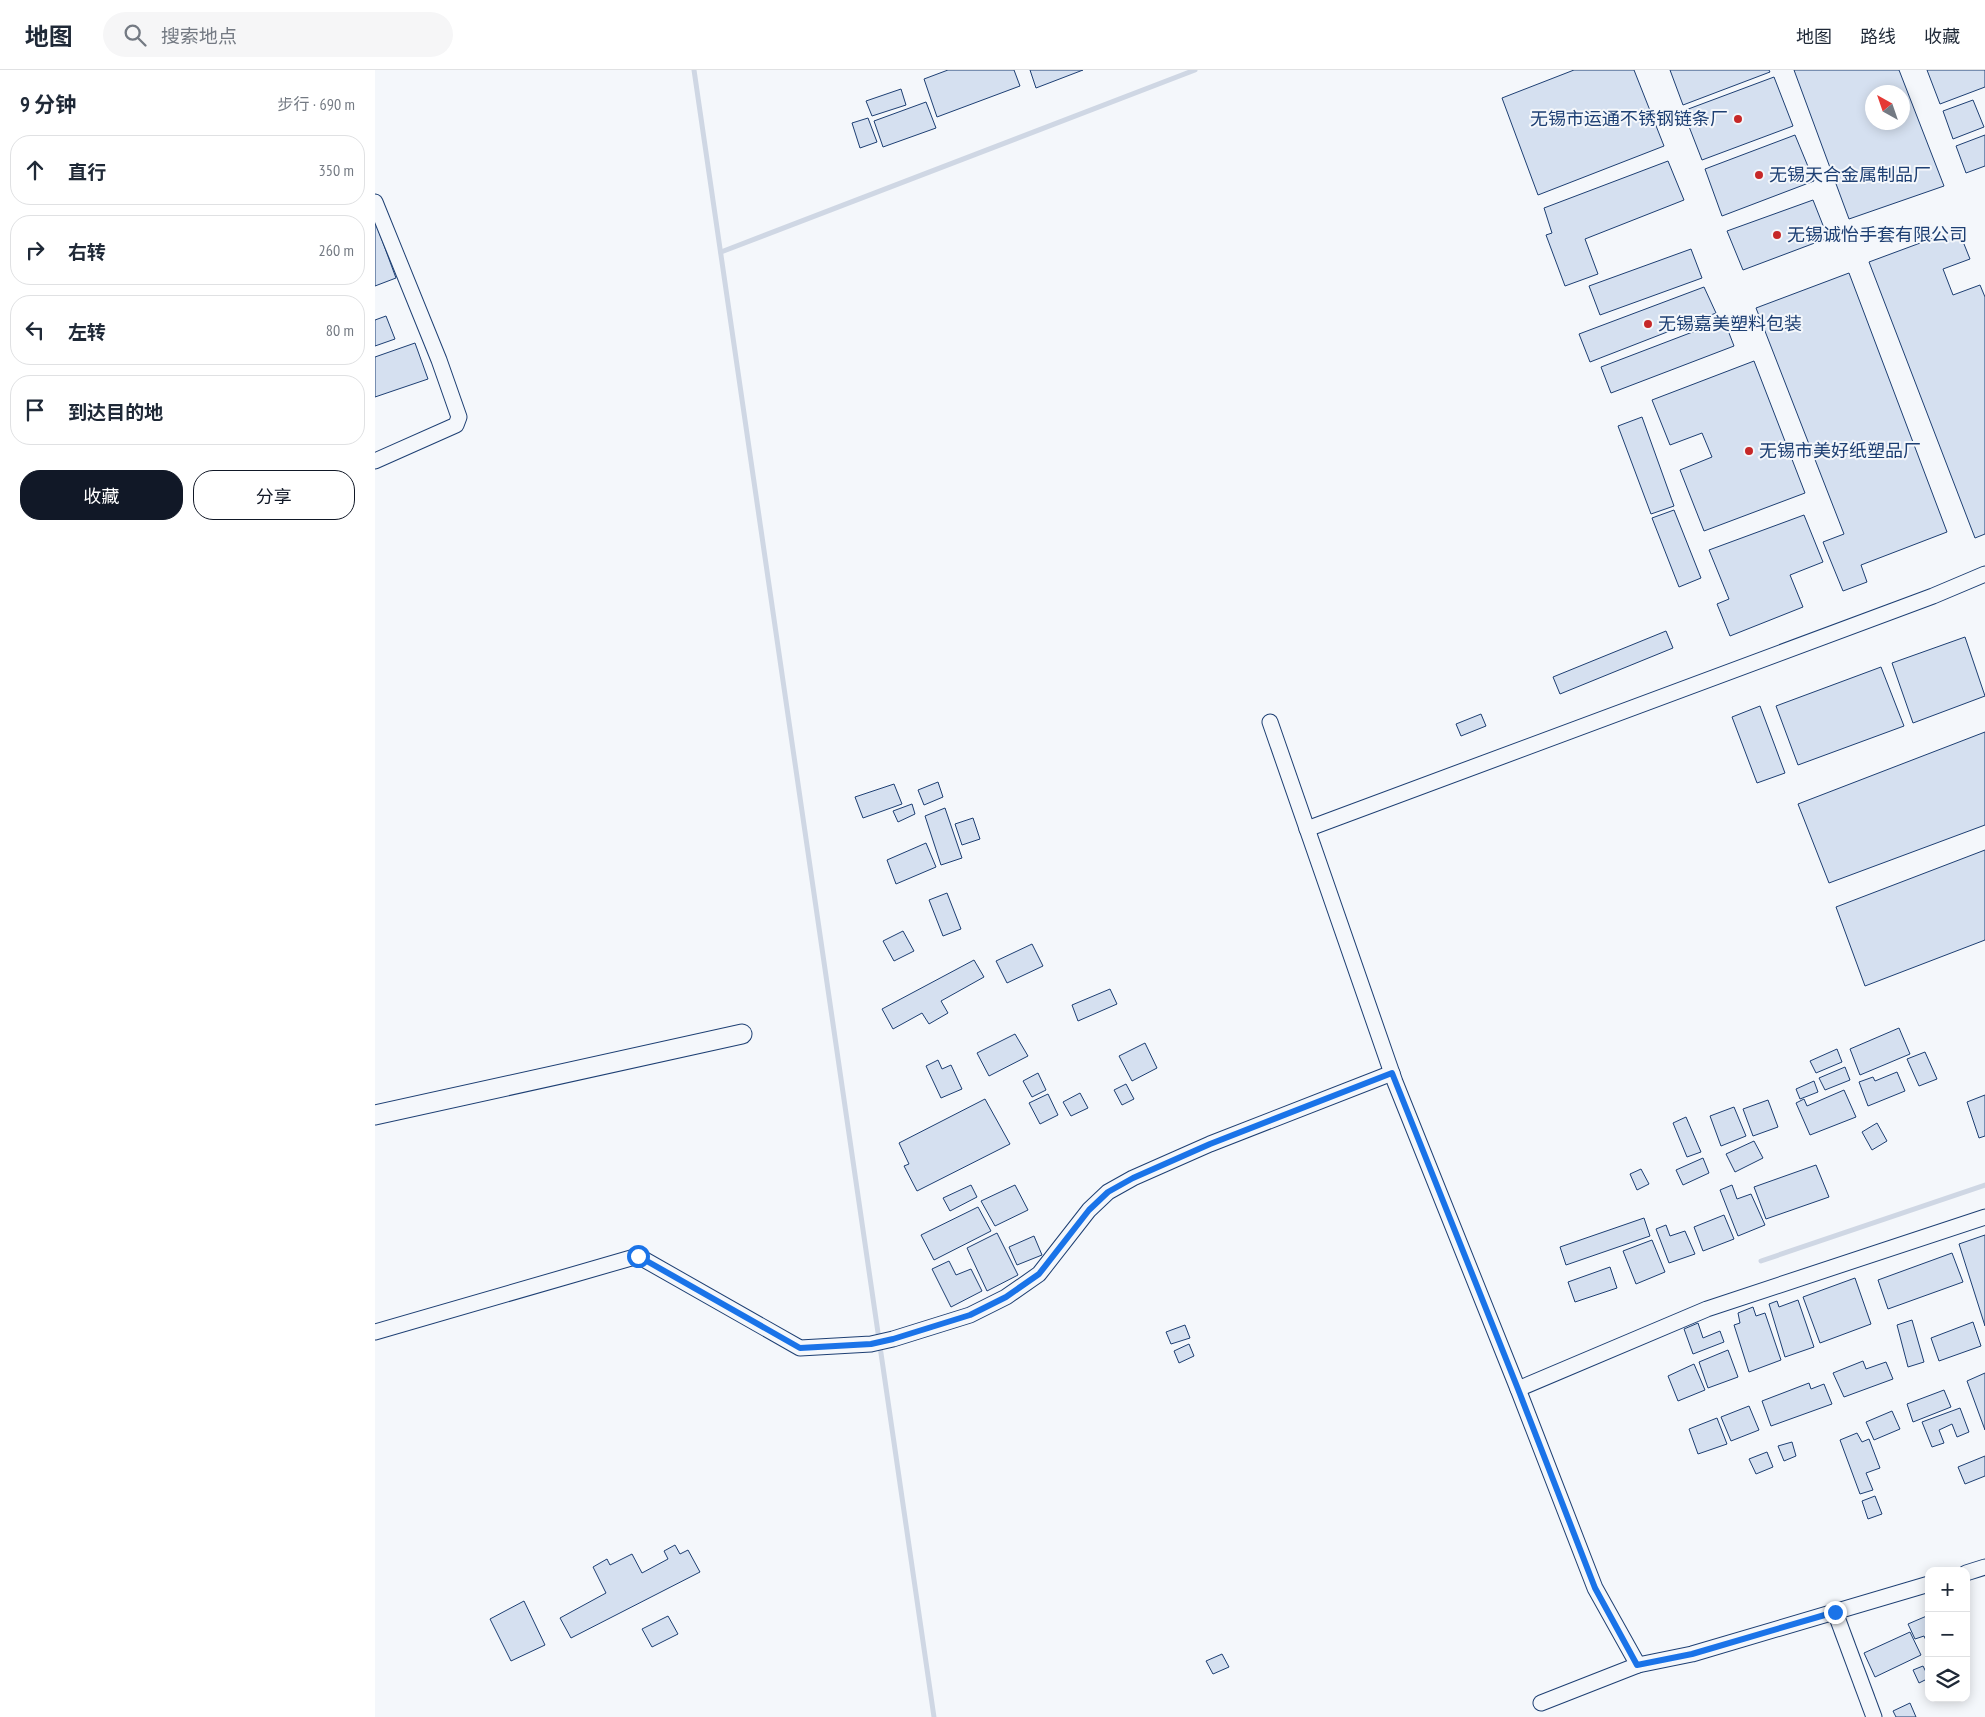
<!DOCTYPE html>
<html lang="zh">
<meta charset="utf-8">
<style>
body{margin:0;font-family:"PT Sans Narrow","Noto Sans SC",sans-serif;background:#f6f6f7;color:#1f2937}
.controls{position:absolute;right:15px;bottom:15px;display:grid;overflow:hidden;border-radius:10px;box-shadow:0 2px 12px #0003}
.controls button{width:45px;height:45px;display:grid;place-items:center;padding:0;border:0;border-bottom:1px solid #e0e1e3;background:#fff;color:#1f2937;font:25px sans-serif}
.compass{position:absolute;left:1490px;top:15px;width:45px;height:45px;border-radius:50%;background:#fff;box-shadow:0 2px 12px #0003;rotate:320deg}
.stop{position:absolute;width:15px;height:15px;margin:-11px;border:4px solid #1a73e8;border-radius:50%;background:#fff}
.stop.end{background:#1a73e8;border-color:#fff;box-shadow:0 1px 5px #0008}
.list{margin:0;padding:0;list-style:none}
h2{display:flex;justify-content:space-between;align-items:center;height:65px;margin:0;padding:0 20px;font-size:21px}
h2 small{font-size:16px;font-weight:400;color:#747a83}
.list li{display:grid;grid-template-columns:32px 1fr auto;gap:15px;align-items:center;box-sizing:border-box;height:70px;margin:0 10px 10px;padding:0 10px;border:1px solid #e0e1e3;border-radius:20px}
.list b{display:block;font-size:19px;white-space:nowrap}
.list em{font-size:16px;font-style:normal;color:#747a83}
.actions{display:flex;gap:10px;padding:15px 20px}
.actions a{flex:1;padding:11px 0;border:1px solid #111827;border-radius:20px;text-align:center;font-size:18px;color:#111827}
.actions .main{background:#111827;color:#fff}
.icon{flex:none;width:28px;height:28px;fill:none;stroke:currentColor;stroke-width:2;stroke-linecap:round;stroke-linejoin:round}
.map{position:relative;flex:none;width:1610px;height:1647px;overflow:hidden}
header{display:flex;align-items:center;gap:30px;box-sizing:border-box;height:70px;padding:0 25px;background:#fff;border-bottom:1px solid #e0e1e3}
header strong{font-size:24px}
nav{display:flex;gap:28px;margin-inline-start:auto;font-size:18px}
.search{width:350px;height:45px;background:#f6f6f7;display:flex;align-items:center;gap:12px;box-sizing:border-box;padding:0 18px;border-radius:28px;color:#747a83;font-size:19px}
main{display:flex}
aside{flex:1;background:#fff}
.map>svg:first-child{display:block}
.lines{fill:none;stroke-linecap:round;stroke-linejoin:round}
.stream{stroke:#cfd7e4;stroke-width:5}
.building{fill:#d5e0f0;stroke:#1d3f73;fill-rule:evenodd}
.minor-casing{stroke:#1d3f73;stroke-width:17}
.tertiary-casing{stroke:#1d3f73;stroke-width:21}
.minor{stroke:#f4f7fb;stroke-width:15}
.tertiary{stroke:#f4f7fb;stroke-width:19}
.route{stroke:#1a73e8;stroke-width:6}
.poi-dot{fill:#c62828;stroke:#f4f7fb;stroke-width:2}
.labels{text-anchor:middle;stroke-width:4;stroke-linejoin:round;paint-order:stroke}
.poi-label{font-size:18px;fill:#1d3f73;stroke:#f4f7fb;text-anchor:start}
</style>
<header>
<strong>地图</strong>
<div class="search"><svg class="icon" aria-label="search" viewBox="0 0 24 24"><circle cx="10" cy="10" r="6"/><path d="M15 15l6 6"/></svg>搜索地点</div>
<nav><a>地图</a><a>路线</a><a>收藏</a></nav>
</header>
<main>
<aside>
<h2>9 分钟<small>步行 · 690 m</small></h2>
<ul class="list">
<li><svg class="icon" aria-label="ahead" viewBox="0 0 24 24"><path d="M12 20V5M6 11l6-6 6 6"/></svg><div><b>直行</b></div><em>350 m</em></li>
<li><svg class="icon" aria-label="right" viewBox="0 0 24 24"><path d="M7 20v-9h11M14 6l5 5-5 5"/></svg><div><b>右转</b></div><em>260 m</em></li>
<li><svg class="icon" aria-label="left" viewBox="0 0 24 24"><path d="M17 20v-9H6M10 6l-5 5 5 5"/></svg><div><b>左转</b></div><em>80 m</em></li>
<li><svg class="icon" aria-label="arrive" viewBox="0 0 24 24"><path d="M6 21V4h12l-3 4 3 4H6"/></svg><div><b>到达目的地</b></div></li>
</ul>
<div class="actions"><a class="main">收藏</a><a>分享</a></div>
</aside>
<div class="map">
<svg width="1610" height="1647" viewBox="0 0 1610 1647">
<rect width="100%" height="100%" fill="#f4f7fb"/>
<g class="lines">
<g class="stream">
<polyline points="319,0 559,1647"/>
<polyline points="346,182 820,0"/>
<polyline points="1386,1191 1610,1115"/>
</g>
</g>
<g class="building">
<polygon points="573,0 639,0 645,16 562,47 549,9"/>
<polygon points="655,0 708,0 661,18"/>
<polygon points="1199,0 1259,0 1289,76 1163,125 1127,28"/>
<polygon points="1295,0 1394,0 1395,2 1308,35"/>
<path d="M1419,0H1524L1569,116L1474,149ZM1498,22H1528V52H1498Z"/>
<polygon points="1552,0 1610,0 1610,17 1565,34"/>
<polygon points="1399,7 1418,56 1327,90 1308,41"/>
<polygon points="526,19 531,35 497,46 491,31"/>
<polygon points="1598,30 1609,57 1578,69 1568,41"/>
<polygon points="551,32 561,58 508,77 499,51"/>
<polygon points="493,48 502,72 485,78 477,53"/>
<polygon points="1420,65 1439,111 1347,146 1330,99"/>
<polygon points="1610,65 1610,96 1591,103 1581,76"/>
<polygon points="1293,91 1309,130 1210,169 1223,204 1190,216 1171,165 1177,163 1169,138"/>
<polygon points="1438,130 1453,168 1368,200 1352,161"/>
<polygon points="0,151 21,208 0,216"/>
<polygon points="1583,159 1595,189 1568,199 1578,225 1605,215 1610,227 1610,464 1600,468 1494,192"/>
<polygon points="1316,179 1327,208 1225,245 1214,216"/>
<polygon points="1474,203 1572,462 1486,495 1492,512 1468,521 1448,472 1469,464 1381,238"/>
<polygon points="1329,217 1341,243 1215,292 1204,264"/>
<polygon points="11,246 20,269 0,276 0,250"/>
<polygon points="1349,250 1359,276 1236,323 1226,297"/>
<polygon points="40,273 53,309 0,327 0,287"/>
<polygon points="1379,291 1430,423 1329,461 1305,400 1337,387 1327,363 1295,375 1277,330"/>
<polygon points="1267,347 1299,436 1276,444 1243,356"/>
<polygon points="1299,440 1326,508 1304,517 1277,448"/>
<polygon points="1429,445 1448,492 1415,505 1428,537 1355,566 1342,534 1354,529 1334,480"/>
<polygon points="1291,561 1298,578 1185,624 1178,607"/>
<polygon points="1590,567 1610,626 1538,653 1517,593"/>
<polygon points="1506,597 1529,656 1423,695 1401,636"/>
<polygon points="1385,636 1410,703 1382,713 1357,647"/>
<polygon points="1106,644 1111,656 1086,666 1081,654"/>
<polygon points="1610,662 1610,755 1454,813 1423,734"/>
<polygon points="563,712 568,727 549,735 543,720"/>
<polygon points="519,714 527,734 488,748 480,727"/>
<polygon points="537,734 540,744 523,752 518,741"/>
<polygon points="570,738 587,788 566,795 550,746"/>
<polygon points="598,748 605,769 587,775 580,754"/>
<polygon points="551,773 561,797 521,814 512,790"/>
<polygon points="1610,780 1610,870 1490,916 1461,837"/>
<polygon points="572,823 586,859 568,866 554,830"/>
<polygon points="528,861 539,881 519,891 508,871"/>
<polygon points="657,874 668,896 632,913 621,891"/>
<polygon points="599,890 609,907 566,931 573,943 554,954 547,943 518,959 507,939"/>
<polygon points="735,919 742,934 703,951 697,935"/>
<polygon points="1524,958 1535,984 1485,1005 1475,979"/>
<polygon points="640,964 653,986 614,1006 602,983"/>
<polygon points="770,973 782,998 757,1011 744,986"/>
<polygon points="1462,979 1467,992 1441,1003 1435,991"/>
<polygon points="1550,982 1562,1009 1544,1016 1532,989"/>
<polygon points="563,990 567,999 576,995 587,1019 566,1028 551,996"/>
<polygon points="1470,997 1475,1010 1450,1020 1444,1008"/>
<polygon points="1522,1002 1530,1021 1493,1036 1484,1012 1498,1007 1500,1011"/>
<polygon points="663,1003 671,1020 657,1027 648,1011"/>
<polygon points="1439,1011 1443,1022 1425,1029 1421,1019"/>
<polygon points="751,1014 759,1029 747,1035 739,1020"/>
<polygon points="1469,1020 1481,1047 1435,1065 1421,1033 1429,1029 1432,1036"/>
<polygon points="705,1023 713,1038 696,1046 688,1032"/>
<polygon points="673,1024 683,1045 665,1054 654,1033"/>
<polygon points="1610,1025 1610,1066 1604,1068 1592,1032"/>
<polygon points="610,1029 635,1074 542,1121 529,1096 534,1094 524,1073"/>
<polygon points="1393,1030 1403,1057 1378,1066 1368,1039"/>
<polygon points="1359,1037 1371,1066 1346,1076 1335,1046"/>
<polygon points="1311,1047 1326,1082 1312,1087 1298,1053"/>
<polygon points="1502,1053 1512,1071 1497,1080 1487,1062"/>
<polygon points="1379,1071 1388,1088 1360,1102 1351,1084"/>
<polygon points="1328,1088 1334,1103 1308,1115 1301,1100"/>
<polygon points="1441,1095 1454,1127 1391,1149 1379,1117"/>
<polygon points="1266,1099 1274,1114 1262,1120 1255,1104"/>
<polygon points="596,1115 602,1127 575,1141 568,1128"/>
<polygon points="640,1115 653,1140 620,1156 606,1131"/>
<polygon points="1357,1115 1362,1129 1376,1124 1390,1155 1363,1166 1345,1120"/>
<polygon points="603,1137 616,1161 559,1190 546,1165"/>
<polygon points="1349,1145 1359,1169 1328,1181 1319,1157"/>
<polygon points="1269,1148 1275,1166 1191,1195 1185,1177"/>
<polygon points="1291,1155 1295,1166 1310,1161 1320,1184 1294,1193 1281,1159"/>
<polygon points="622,1163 643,1205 612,1221 592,1178"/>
<polygon points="1610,1165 1610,1256 1584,1174"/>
<polygon points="659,1166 667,1185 642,1195 634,1177"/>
<polygon points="1277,1170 1290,1202 1261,1214 1248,1181"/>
<polygon points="1577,1183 1588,1212 1513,1239 1503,1210"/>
<polygon points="574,1191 581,1205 596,1199 607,1221 576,1237 557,1199"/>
<polygon points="1235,1197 1242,1218 1200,1232 1193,1212"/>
<polygon points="1480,1208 1496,1254 1445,1273 1428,1227"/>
<polygon points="1423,1230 1439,1277 1410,1287 1394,1234 1402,1231 1404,1237"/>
<polygon points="1378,1237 1381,1246 1390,1243 1406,1290 1374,1302 1359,1255 1365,1253 1363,1243"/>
<polygon points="1537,1250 1549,1292 1533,1297 1522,1255"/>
<polygon points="1598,1252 1606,1276 1564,1291 1556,1268"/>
<polygon points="1323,1253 1328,1268 1345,1261 1349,1272 1318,1284 1309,1259"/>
<polygon points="810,1255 815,1268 796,1274 791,1262"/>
<polygon points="814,1274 819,1286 804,1293 799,1281"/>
<polygon points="1353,1280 1363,1307 1333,1318 1324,1292"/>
<polygon points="1488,1291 1491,1299 1511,1292 1518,1309 1469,1327 1458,1303"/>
<polygon points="1319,1294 1330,1320 1303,1331 1293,1306"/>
<polygon points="1610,1303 1610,1360 1592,1311"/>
<polygon points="1434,1313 1436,1319 1449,1314 1457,1334 1396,1356 1387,1331"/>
<polygon points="1569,1320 1576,1337 1538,1352 1532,1334"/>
<polygon points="1374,1336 1384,1360 1356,1371 1346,1347"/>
<polygon points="1585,1338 1594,1362 1582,1367 1577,1354 1564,1360 1569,1373 1557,1377 1547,1352"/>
<polygon points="1517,1341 1525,1359 1499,1370 1491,1352"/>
<polygon points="1342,1348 1352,1374 1323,1384 1314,1359"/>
<polygon points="1482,1363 1487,1372 1494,1369 1505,1398 1491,1403 1498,1420 1485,1424 1465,1370"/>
<polygon points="1417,1372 1421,1386 1409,1391 1403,1376"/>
<polygon points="1392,1382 1398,1397 1381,1404 1374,1389"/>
<polygon points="1610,1386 1610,1406 1590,1414 1583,1397"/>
<polygon points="1500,1426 1507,1444 1493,1449 1487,1431"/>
<polygon points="300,1475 305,1484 313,1480 325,1502 196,1568 185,1548 231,1523 218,1497 232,1489 235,1495 257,1484 267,1503 293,1489 289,1481"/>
<polygon points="149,1531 170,1575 136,1591 115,1549"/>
<polygon points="1554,1545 1554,1577 1549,1566 1540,1569 1533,1554"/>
<polygon points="293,1546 303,1564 277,1577 267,1559"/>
<polygon points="1535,1562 1546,1585 1500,1607 1489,1583"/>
<polygon points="847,1584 854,1597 838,1604 831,1591"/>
<polygon points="1548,1596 1554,1608 1544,1613 1538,1600"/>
<polygon points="1535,1633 1541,1647 1521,1647 1518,1641"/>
</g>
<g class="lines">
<defs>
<g id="minor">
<polyline points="0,132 64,290 84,347 81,355 0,391"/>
<polyline points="895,652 1020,1012 1143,1319 1220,1518 1263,1595"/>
<polyline points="932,759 1558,526 1610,504"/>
<polyline points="0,1262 263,1186 425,1278 496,1274 518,1269 595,1245 631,1227 664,1204 714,1140 733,1122 758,1108 835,1074 1017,1003"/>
<polyline points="1143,1319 1332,1239 1610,1147"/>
<polyline points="1591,1503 1610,1497"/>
<polyline points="1460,1542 1499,1647"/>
<polyline points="1166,1633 1263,1595 1317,1584 1554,1514"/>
</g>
<polyline id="tertiary" points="0,1045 367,964"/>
</defs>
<use href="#minor" class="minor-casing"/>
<use href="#tertiary" class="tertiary-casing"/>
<use href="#minor" class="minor"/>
<use href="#tertiary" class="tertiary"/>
</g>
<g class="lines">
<polyline class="route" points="263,1186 425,1278 496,1274 518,1269 595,1245 631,1227 664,1204 714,1140 733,1122 758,1108 835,1074 1017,1003 1143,1319 1220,1518 1262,1595 1317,1584 1460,1542"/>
</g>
<g class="poi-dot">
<circle cx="1363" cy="49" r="5"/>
<circle cx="1384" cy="105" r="5"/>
<circle cx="1402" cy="165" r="5"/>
<circle cx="1273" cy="254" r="5"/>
<circle cx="1374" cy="381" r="5"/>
</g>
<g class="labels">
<g class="poi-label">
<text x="1353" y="55" text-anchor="end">无锡市运通不锈钢链条厂</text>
<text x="1394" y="111">无锡天合金属制品厂</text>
<text x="1412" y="171">无锡诚怡手套有限公司</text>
<text x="1283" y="260">无锡嘉美塑料包装</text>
<text x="1384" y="387">无锡市美好纸塑品厂</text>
</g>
</g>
</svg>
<div class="controls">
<button>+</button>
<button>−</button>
<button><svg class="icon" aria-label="layers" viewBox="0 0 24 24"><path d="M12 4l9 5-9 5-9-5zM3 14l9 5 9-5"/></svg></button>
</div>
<svg class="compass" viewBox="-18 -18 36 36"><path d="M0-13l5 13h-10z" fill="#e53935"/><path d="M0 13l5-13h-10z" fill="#747a83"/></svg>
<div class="stop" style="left:263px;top:1186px"></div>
<div class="stop end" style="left:1460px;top:1542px"></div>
</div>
</main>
